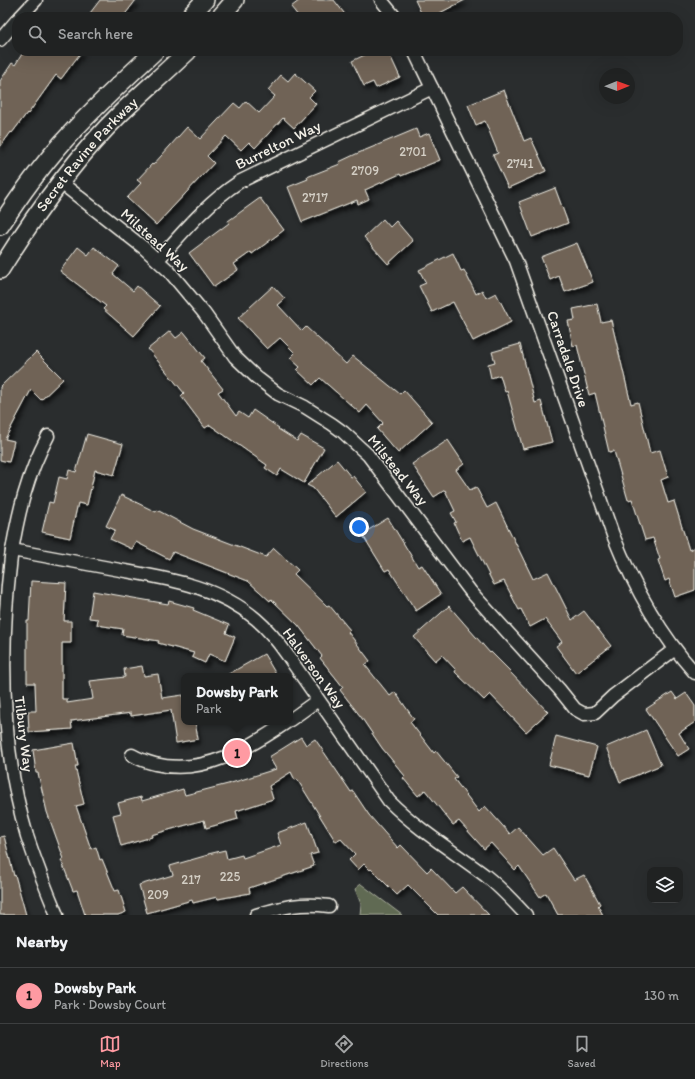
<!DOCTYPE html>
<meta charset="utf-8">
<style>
body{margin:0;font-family:Itim,sans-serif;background:#282a2a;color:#f1f3f6}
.controls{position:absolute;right:12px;bottom:12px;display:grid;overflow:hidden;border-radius:8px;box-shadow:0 4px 16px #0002}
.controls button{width:36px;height:36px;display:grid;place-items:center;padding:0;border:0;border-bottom:1px solid #3d3f40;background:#202222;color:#f1f3f6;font:20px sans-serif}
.compass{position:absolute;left:599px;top:68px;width:36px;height:36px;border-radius:50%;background:#202222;box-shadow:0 4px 16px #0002;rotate:89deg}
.you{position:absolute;left:359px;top:527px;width:14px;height:14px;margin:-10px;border:3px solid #fff;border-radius:50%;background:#1a73e8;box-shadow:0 0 0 6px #1a73e833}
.badge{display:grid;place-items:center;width:26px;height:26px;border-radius:50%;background:#ff9aa2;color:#111;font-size:13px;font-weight:700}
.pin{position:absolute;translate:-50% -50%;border:2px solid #fff;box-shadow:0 1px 4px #0006}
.popup{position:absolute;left:181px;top:673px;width:112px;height:52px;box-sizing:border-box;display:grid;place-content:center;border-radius:8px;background:#202222;filter:drop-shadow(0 1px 3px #0005);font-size:13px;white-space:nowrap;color:#a2a4a5}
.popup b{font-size:15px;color:#f1f3f6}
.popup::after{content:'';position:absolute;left:50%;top:100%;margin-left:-8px;border:8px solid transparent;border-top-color:#202222}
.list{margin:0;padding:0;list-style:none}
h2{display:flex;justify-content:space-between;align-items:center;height:52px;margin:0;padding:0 16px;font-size:17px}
h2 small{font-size:13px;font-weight:400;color:#a2a4a5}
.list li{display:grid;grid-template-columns:26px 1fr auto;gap:12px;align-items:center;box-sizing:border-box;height:56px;padding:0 16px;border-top:1px solid #3d3f40}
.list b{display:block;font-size:15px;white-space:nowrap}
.list p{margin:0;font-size:13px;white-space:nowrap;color:#a2a4a5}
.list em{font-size:13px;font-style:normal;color:#a2a4a5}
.icon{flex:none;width:22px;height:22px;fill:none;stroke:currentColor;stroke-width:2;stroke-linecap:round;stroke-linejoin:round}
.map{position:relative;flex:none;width:695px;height:915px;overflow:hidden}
.search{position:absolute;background:#202222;box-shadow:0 4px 16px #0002;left:12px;right:12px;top:12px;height:44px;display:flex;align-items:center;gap:10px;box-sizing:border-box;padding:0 14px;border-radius:16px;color:#a2a4a5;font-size:15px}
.sheet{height:108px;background:#202222}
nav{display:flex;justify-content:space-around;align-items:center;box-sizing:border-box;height:56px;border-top:1px solid #3d3f40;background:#202222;font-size:11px;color:#a2a4a5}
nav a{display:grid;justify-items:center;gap:2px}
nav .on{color:#ff9aa2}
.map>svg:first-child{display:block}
.green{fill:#606b52;stroke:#aaae9d}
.building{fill:#6f6456;stroke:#f4f1e8;filter:url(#shadow)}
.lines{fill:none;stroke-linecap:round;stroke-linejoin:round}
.minor-casing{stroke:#f4f1e8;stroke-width:15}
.secondary-casing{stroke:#f4f1e8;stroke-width:20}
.minor{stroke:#2a2d2e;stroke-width:12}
.secondary{stroke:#2a2d2e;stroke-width:17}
.labels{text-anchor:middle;stroke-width:3;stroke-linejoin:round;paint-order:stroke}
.number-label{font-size:13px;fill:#d3cec4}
.street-label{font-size:15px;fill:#f4f1e8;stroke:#2a2d2e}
</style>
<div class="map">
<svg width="695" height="915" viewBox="0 0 695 915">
<defs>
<filter id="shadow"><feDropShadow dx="2.5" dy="4.5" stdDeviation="2" flood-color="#0009"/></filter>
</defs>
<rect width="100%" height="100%" fill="#2a2d2e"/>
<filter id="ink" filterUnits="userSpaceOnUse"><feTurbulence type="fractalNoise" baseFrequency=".025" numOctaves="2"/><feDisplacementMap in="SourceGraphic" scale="8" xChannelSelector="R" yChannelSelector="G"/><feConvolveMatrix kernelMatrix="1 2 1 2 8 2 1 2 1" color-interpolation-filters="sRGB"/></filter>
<g filter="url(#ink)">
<polygon class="green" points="361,884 402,915 360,915 361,904 355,889"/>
<g class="building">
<polygon points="100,0 136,0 123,17 87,17"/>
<polygon points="300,0 334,0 347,17 299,17 291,7"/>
<polygon points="415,0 465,0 432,17 423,17"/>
<polygon points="24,51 82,51 61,79 56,75 28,114 27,113 12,133 11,132 0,147 0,81 12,63 15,65"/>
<polygon points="373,51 388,51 400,77 376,88 373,82 364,86 352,61"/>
<polygon points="295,73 315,91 309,97 316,104 294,128 283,118 255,148 249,142 241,150 226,136 207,156 214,163 156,225 127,198 141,183 137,180 152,164 153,165 187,127 200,139 234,103 240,108 246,101 259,113 275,96 268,90 281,75 288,81"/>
<polygon points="504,90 524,141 531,138 546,171 508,188 493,155 498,153 485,121 476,125 468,105"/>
<polygon points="416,129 419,137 429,133 440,160 401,176 400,174 365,190 369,199 358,204 357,200 302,222 288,187 308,179 307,177 340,164 339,162 356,154"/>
<polygon points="555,188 568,223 532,237 519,202"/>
<polygon points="260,198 284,230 252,254 251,252 234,264 238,270 214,287 189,253 229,223 228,221"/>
<polygon points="383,219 390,227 396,221 413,241 388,264 364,237"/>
<polygon points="577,243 593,282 565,292 559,276 550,280 541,257"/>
<polygon points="78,247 88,255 94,247 119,266 113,274 133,291 137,286 160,306 134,336 103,309 106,306 60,271"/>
<polygon points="453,253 461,271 464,270 476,294 482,290 486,298 496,293 511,322 473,341 453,302 432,312 419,286 426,283 419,270"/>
<polygon points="273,286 285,299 278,305 302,331 306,327 346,364 353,356 400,394 404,390 432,422 398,453 377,429 383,423 367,405 360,413 320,378 313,385 297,370 300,367 290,358 295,353 280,338 267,349 238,318"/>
<polygon points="597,304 601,322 611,320 631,404 638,402 650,453 660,450 668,477 661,480 668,503 674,501 689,550 695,547 695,590 675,597 669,579 665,581 658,560 660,559 653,538 645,540 632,499 628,500 614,451 609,452 595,393 589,395 577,345 573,346 568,321 575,320 573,309"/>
<polygon points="170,331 176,338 184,332 205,358 201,361 223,389 218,392 236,416 239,412 248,418 253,410 279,428 278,429 297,441 301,435 324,448 304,483 281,469 277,476 265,468 267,465 210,425 205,428 181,396 184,393 148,349"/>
<polygon points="520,344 535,403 541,401 552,442 523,449 507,391 505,392 500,375 491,378 488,364 495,362 492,352"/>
<polygon points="36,352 63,379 41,400 31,390 5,439 14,441 9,462 0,460 0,387"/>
<polygon points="87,434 123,444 114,475 95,470 87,505 78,503 70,538 42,532 49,502 53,503 59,477 67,479 69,470 76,472"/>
<polygon points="448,440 464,464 456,470 470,490 476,487 487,508 496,503 533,579 548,572 572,620 584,611 611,646 576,673 556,646 562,642 545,619 530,627 521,609 519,610 504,581 494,585 470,537 462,541 454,523 456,522 451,513 455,511 445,490 434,497 412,464"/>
<polygon points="337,460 351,477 353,476 366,492 336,517 313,488 307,485"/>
<polygon points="121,495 156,512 157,510 193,529 266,557 274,548 298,570 294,574 327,606 329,605 350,630 348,632 370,661 365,665 390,696 395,692 414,719 410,722 434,753 436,751 457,777 454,779 479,812 485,806 510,834 518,827 543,855 553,848 574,880 584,875 600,904 598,906 603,915 558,915 546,893 540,897 519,866 515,870 491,843 484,849 459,821 453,825 425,790 418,796 403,778 405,776 382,748 361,717 340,690 343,687 320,658 322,656 298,625 271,599 270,601 248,581 173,552 169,559 136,542 132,549 110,539 115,530 106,526"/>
<polygon points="388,518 418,567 422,565 441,594 416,611 389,569 385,571 362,534"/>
<polygon points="31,581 66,583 64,621 71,621 71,643 62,643 62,699 67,699 67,703 93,699 90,681 125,677 124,669 142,666 144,676 158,674 162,698 183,695 184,722 195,722 198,739 176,743 171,710 131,716 131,713 71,721 72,729 29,732 28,711 36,711 35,683 27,683 27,621 29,621"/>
<polygon points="93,591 168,604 169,601 194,608 193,610 229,625 226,633 235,637 225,661 209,654 205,663 192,657 194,653 158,643 159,641 122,635 123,629 97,625 98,619 89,618"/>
<polygon points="449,606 490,653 491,652 511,672 510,672 548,712 526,732 490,694 484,700 455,672 456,670 442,655 435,661 414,637"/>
<polygon points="264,654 277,676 225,676"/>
<polygon points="672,692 677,699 686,693 695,706 695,722 679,733 689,749 678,756 646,709"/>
<polygon points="646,730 661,765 620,782 606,747"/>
<polygon points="556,736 597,747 589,775 549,765"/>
<polygon points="301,737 306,745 315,739 351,792 353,791 369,815 398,848 401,845 427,872 431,868 455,893 462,887 489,915 438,915 408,885 397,895 371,869 370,870 364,864 358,870 349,860 355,854 341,839 336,842 297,779 295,780 291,772 269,786 273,799 236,811 238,819 206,828 204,820 151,835 152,837 121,846 113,815 121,813 118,803 141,797 142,801 183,789 185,795 228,784 276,769 269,757"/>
<polygon points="74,743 78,766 75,766 84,804 76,806 91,849 96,847 100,860 102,859 115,891 119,890 126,912 118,915 85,915 77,890 73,891 61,860 64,859 47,812 38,773 36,773 33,750"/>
<polygon points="307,822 318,853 310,855 314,866 249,888 250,893 218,899 217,897 193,903 192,900 147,913 139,885 173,875 170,866 208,855 208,854 225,850 227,859 242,855 243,858 281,845 277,833"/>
<polygon points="4,836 14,876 15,875 26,915 0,915 0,837"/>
</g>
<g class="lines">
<defs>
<g id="minor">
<polyline points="381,0 395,17"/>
<polyline points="20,17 36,0"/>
<polyline points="0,40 17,20"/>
<path d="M414,51L516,261L613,535C633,585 659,633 695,673"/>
<polyline points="60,182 144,248 169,271 204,313 235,357 256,377 278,394 305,407 332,424 343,432 368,455 471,592 559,689 575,709 584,714 595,713 613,696 675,649"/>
<path d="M158,260C183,232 207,203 239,182L432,88"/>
<path d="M48,436C27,475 18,513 11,557C0,649 0,746 27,836C36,863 46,889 57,915"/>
<path d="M12,550C48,557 84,563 120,570C169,579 217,586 256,619C269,630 279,643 288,656L389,801C418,830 453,851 486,876C501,888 513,901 526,915"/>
<polyline points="290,720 318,700"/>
<path d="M132,755C139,759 147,762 155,764C203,776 249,748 287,722"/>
<path d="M256,915C283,907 300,902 329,906"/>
</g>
<g id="secondary">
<polyline points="189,17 205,0"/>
<polyline points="220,17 235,0"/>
<path d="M0,226C19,197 39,169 62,143C91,110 123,81 155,51"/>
<path id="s1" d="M0,270C35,214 74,159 121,113C143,92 166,72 188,51"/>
</g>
</defs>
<use href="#minor" class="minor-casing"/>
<use href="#secondary" class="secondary-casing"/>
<use href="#minor" class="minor"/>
<use href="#secondary" class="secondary"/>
</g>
</g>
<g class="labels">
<g class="number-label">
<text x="413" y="156">2701</text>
<text x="520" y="168">2741</text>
<text x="365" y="175">2709</text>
<text x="315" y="202">2717</text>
<text x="230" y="881">225</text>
<text x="191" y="884">217</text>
<text x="158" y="899">209</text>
</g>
<g class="street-label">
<text transform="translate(278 145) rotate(-26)" y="5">Burrelton Way</text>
<text dy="5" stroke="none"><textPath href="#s1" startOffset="145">Secret Ravine Parkway</textPath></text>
<text transform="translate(155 240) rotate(42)" y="5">Milstead Way</text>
<text transform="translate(568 359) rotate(71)" y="5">Carradale Drive</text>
<text transform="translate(398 470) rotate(51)" y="5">Milstead Way</text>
<text transform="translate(314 668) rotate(54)" y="5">Halverson Way</text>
<text transform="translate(24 734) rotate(83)" y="5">Tilbury Way</text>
</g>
</g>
</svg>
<div class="controls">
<button><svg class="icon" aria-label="layers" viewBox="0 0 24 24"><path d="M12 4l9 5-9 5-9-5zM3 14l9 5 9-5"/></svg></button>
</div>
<svg class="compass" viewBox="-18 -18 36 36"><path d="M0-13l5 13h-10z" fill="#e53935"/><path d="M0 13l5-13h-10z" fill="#a2a4a5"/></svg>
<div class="you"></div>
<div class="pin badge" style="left:237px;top:753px">1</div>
<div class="popup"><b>Dowsby Park</b>Park</div>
<div class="search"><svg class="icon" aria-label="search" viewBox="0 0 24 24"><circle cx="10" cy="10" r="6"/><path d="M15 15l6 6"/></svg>Search here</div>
</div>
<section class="sheet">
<h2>Nearby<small></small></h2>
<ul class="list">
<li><span class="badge">1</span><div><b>Dowsby Park</b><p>Park · Dowsby Court</p></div><em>130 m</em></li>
</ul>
</section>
<nav>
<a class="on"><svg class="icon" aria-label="map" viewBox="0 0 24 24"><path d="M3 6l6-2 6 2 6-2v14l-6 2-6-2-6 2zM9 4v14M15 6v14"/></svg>Map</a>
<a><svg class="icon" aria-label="directions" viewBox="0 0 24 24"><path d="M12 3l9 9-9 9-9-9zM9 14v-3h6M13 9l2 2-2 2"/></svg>Directions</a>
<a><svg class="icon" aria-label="saved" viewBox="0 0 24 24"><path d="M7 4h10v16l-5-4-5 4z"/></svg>Saved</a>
</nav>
